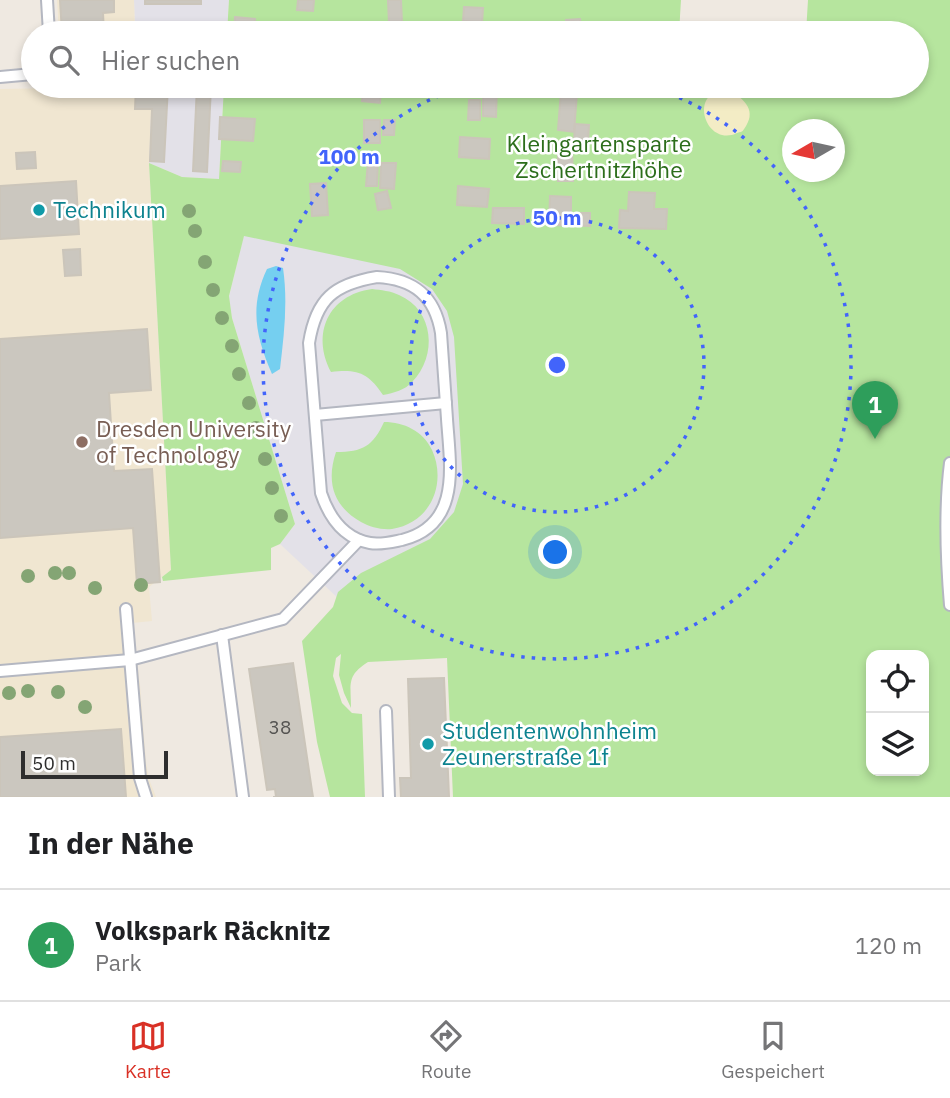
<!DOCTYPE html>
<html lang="de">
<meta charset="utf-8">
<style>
body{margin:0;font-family:"IBM Plex Sans",sans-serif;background:#f6f6f6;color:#202124}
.controls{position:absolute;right:21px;bottom:21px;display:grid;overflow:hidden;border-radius:14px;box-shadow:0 4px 10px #0003}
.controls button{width:63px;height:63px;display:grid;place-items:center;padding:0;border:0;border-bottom:2px solid #e0e0e0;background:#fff;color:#202124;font:35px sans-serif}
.compass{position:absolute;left:782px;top:119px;width:63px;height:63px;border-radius:50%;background:#fff;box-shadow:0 4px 10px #0003;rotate:261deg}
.scale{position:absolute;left:21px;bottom:18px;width:147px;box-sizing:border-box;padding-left:7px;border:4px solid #2e2e2e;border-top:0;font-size:19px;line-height:24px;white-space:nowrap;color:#2e2e2e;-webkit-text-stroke:5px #fff;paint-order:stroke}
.you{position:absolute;left:556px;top:553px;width:24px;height:24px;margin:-18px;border:5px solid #fff;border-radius:50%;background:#1a73e8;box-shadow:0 0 0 10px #1a73e833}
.badge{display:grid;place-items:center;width:46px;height:46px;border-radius:50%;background:#d93025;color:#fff;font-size:23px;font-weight:700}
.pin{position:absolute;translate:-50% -58px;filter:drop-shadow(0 2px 4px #0008)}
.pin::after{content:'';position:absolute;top:37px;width:24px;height:21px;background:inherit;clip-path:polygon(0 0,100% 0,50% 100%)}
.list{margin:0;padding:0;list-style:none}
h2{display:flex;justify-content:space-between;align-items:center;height:91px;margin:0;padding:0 28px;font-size:30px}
h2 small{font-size:23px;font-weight:400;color:#757577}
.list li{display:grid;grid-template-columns:46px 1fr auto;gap:21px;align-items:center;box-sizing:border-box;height:112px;padding:0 28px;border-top:2px solid #e0e0e0}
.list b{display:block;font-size:26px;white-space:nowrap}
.list p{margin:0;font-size:23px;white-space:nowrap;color:#757577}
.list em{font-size:23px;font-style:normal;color:#757577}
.icon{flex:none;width:38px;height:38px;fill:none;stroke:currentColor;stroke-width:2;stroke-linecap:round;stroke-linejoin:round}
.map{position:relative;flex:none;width:950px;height:797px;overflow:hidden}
.search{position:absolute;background:#fff;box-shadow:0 4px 10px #0003;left:21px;right:21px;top:21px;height:77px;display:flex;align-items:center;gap:18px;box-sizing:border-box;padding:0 24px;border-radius:38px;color:#757577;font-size:26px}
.sheet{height:203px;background:#fff}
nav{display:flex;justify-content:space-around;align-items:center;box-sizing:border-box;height:98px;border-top:2px solid #e0e0e0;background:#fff;font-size:19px;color:#757577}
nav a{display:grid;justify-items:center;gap:4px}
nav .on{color:#d93025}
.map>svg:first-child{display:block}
.industrial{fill:#e3e1e8}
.education{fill:#f0e6d1}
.green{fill:#b6e59e;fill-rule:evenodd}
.sand{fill:#f3ecc5}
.water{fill:#75cff0}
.building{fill:#cbc7bf;stroke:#cbc5ba;stroke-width:2}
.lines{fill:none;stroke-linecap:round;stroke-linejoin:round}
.service-casing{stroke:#b4b7c1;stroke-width:14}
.service{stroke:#fff;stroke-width:10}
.tree{fill:#84a574}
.ring{fill:none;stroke:#4264fb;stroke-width:3.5;stroke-dasharray:3.5 7}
.culture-dot{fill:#0f9aa8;stroke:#fff;stroke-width:2.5}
.education-dot{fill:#8d6e63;stroke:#fff;stroke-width:2.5}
.labels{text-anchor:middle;stroke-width:5;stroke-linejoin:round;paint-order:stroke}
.number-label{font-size:19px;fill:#555452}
.park-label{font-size:23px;fill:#2c6e1b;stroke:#fff}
.culture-label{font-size:23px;fill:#0d838f;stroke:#fff;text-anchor:start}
.education-label{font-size:23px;fill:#785e54;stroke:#fff;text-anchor:start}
.centre{fill:#4264fb;stroke:#fff;stroke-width:3.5}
.ring-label{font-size:21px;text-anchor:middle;font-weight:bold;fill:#4264fb;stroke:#fff;stroke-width:5;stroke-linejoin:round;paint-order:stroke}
</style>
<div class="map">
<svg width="950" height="797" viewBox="0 0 950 797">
<rect width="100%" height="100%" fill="#efe9e1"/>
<g class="industrial">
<polygon points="134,0 229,0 227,33 135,32"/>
<polygon points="152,86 224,86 219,179 182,177 149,163"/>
<polygon points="244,235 458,278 490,517 340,600 280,544 295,524 232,318 229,297"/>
</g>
<g class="education">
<polygon points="57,0 134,0 135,32 154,33 59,33"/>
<polygon points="61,86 152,86 149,163 171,570 149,587 152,621 132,623 140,685 146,762 149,779 156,797 0,797 0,89 61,88"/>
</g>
<g class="green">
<polygon points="229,0 681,0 679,33 227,33"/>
<path d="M808,0H950V797H453L447,658L368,662C346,676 351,684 351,708L344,693L339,675L341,654L336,658L333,676L342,703L352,713L362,714L365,797H330L317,742L302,641L333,607L338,592L361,573L430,539L454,512L463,484L454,337L447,311L432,289L400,269L244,236L229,296L232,318L295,524L280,544L271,548V570L163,581L162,577L171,570L149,163L182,177L219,179L224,86H917V33H806ZM792,130H834V172H792ZM871,655H924V771H871Z"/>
<path d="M372,289C381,290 391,291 399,295C434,310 438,356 412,382C405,390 394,393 383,395C368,373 358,369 331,372C311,334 328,295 372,289Z"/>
<path d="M384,422C404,422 423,431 432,450C447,483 431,523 392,529C381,530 370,527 361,522C333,506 326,482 336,452C363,452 373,446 384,422Z"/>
</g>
<path class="sand" d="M726,90C742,96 757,109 746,126C742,132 744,131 737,133C706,148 687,91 726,90Z"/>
<path class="water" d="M276,266L283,268C288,302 284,335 280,369L272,374C256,337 249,307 267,269Z"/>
<g class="building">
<polygon points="60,0 114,0 114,12 103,13 104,33 62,33"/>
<rect x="145" y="0" width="56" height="4"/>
<polygon points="298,0 314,0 313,11 297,10"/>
<polygon points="388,0 401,0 402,23 389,23"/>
<polygon points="464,7 483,8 482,23 463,21"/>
<polygon points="235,17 255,19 254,33 234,33"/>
<polygon points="580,19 581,33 566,33 566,20"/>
<polygon points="136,86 168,86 164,162 150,161 152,109 135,109"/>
<polygon points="197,86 211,86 207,172 193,171"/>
<polygon points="363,86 381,86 380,103 362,101"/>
<polygon points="483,86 497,86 496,117 483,116"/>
<polygon points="561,91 577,93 574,132 558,130"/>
<polygon points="469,100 480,100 480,120 468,120"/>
<polygon points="220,117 255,119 253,141 219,139"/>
<rect x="364" y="120" width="16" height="23"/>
<polygon points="384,120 395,120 394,135 383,135"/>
<polygon points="575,124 589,125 588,143 574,141"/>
<polygon points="460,137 490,139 489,159 459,157"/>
<polygon points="558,149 572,149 573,181 558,181"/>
<polygon points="35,152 36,168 17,169 16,153"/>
<polygon points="223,161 241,162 240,172 222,171"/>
<polygon points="368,161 378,162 377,186 366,186"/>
<polygon points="381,163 396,163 394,189 380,188"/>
<polygon points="76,181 79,234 0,239 0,186"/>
<polygon points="326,183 328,215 312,216 310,184"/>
<polygon points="458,186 489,189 487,207 457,205"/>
<polygon points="387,191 391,208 378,210 375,194"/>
<polygon points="629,192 655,193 654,209 667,209 666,229 619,228 620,210 628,211"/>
<polygon points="550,196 571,197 571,213 590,213 590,226 549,225"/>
<polygon points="493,208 524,208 524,224 492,223"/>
<polygon points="80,249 81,275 65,276 63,250"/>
<polygon points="147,329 151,390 109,393 114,471 152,469 160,582 137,584 133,528 0,538 0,339"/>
<polygon points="293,663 312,791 313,797 273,797 276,797 275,789 267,790 249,669"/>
<polygon points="444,678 449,797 401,797 400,778 411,778 408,679"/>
<polygon points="121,729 126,797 0,797 0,737"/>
</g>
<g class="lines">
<defs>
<g id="service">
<polyline points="47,0 49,33"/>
<polyline points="0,77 33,74"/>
<path d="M377,277C414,279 435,296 441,333C443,362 445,390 447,419C450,465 462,525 402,540C392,542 381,545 370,543C343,538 329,517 321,493L309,343C316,299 334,284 377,277Z"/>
<polyline points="315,415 446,403"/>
<path d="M950,463C944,510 946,558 950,605"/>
<polyline points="126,609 140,778 146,797"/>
<polyline points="222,635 243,797"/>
<polyline points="0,671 130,660 283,619 359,540"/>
<polyline points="386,711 389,797"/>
</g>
</defs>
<use href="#service" class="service-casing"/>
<use href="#service" class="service"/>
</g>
<g class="tree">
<circle cx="189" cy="211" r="7"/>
<circle cx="195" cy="231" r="7"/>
<circle cx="205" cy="262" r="7"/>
<circle cx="213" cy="290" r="7"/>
<circle cx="222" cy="318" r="7"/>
<circle cx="232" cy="346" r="7"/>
<circle cx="239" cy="374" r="7"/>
<circle cx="249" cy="403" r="7"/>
<circle cx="256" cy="428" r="7"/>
<circle cx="265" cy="459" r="7"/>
<circle cx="272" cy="488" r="7"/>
<circle cx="281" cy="516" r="7"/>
<circle cx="55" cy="573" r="7"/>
<circle cx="69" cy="573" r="7"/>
<circle cx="28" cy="576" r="7"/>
<circle cx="141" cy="585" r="7"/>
<circle cx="95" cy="588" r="7"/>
<circle cx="28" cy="691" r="7"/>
<circle cx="58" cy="692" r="7"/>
<circle cx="9" cy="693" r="7"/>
<circle cx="85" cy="707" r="7"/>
</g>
<g class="ring">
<circle cx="557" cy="365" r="147"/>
<path d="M650 86A294 294 0 1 1 464 86"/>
</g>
<g class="culture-dot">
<circle cx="39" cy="210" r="7"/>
<circle cx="428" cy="744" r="7"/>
</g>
<circle class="education-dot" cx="82" cy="442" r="7"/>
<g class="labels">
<g class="number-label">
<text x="280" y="734">38</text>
</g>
<g class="park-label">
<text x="599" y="152">Kleingartensparte<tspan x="599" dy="26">Zschertnitzhöhe</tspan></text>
</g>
<g class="culture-label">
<text x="53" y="218">Technikum</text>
<text x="442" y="739">Studentenwohnheim<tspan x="442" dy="26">Zeunerstraße 1f</tspan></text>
</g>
<g class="education-label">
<text x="96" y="437">Dresden University<tspan x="96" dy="26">of Technology</tspan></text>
</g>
</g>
<circle cx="557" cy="365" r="10" class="centre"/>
<g class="ring-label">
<text x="349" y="164">100 m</text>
<text x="557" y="225">50 m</text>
</g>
</svg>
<div class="controls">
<button><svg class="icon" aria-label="locate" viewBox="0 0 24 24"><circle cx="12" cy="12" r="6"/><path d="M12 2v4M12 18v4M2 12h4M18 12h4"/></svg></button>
<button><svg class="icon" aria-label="layers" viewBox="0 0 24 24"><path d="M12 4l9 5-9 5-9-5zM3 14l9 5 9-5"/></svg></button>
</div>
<svg class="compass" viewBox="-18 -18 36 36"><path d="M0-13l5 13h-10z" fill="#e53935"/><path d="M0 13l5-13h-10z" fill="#757577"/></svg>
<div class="scale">50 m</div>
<div class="you"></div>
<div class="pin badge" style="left:875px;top:439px;background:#2e9e5b">1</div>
<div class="search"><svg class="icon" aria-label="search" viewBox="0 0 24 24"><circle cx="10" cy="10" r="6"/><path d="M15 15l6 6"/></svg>Hier suchen</div>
</div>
<section class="sheet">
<h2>In der Nähe<small></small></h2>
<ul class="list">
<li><span class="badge" style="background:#2e9e5b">1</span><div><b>Volkspark Räcknitz</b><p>Park</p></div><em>120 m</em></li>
</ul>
</section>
<nav>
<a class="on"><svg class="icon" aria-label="map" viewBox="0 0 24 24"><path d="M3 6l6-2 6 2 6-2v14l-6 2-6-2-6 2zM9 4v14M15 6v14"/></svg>Karte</a>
<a><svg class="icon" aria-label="directions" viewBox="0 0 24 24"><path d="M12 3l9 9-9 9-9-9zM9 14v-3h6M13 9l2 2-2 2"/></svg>Route</a>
<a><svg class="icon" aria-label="saved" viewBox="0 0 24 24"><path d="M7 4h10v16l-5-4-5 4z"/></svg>Gespeichert</a>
</nav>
